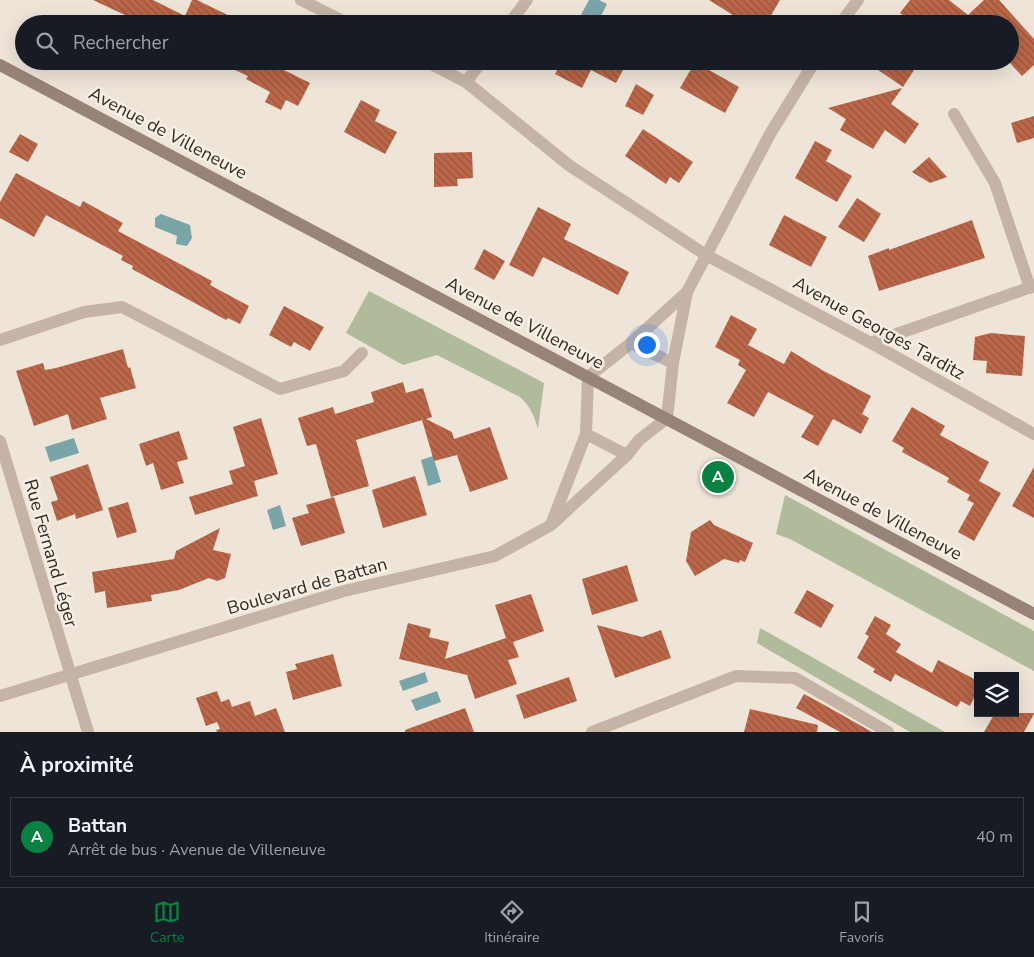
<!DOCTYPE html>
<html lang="fr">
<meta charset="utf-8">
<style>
body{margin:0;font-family:"Nunito Sans",sans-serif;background:#242831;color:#f1f3f6}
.controls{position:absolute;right:15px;bottom:15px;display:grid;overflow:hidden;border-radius:0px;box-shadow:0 5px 20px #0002}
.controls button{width:45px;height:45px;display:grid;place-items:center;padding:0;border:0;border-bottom:1px solid #363941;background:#171b24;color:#f1f3f6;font:25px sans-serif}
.you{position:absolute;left:646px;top:344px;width:18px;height:18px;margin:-12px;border:4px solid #fff;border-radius:50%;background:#1a73e8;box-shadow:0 0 0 8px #1a73e833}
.badge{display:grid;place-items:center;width:32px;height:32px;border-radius:50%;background:#0b8043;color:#fff;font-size:16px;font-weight:700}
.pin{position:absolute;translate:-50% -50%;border:2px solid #fff;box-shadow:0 1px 5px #0006}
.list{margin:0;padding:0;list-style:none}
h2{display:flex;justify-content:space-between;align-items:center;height:65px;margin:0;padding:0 20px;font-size:21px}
h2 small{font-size:16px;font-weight:400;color:#9ea1a6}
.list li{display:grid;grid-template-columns:32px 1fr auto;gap:15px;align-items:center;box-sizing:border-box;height:80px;margin:0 10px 10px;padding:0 10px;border:1px solid #363941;border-radius:0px}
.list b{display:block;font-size:19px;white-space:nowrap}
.list p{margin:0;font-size:16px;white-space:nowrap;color:#9ea1a6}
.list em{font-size:16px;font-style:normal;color:#9ea1a6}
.icon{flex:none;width:28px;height:28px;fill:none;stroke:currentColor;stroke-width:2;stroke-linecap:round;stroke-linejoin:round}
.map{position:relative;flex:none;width:1034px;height:732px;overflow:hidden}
.search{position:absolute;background:#171b24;box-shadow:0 5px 20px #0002;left:15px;right:15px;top:15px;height:55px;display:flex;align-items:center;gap:12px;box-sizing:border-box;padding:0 18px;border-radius:28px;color:#9ea1a6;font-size:19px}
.sheet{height:155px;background:#171b24}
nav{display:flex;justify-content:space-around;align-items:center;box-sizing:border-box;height:70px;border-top:1px solid #363941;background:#171b24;font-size:14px;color:#9ea1a6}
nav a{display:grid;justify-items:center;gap:2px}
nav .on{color:#0b8043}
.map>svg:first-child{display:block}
.green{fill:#afbb9a}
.water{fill:#7aa5a8}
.building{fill:url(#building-back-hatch)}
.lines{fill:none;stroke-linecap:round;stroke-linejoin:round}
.minor{stroke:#c5b4a5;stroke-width:12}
.secondary{stroke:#988477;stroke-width:12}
.labels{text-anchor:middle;stroke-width:5;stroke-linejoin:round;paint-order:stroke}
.street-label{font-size:18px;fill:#312a26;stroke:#f7eee4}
</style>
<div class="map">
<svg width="1034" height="732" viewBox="0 0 1034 732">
<defs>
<pattern id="building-back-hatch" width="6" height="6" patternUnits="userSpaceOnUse" patternTransform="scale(1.25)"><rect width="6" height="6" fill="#bb6749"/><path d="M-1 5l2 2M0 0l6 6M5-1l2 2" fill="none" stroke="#99553d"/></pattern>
</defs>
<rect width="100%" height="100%" fill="#eee4d8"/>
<g class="green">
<path d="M369,291L544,383L538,429C534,415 530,406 520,397L437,355L403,365L346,333Z"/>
<polygon points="785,495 1034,631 1034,671 790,539 776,534"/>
<polygon points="760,628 945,732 910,732 757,643"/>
</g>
<g class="water">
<polygon points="589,0 599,0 607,4 597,24 576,24"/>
<polygon points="161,214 190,225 192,238 187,246 176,244 177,236 155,227 155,218"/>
<polygon points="74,438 79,453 50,462 45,447"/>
<polygon points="433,456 441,482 428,486 421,460"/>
<polygon points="280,505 286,526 273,530 267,510"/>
<polygon points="425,672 428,682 403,691 399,681"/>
<polygon points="437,691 441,702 416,711 411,700"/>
</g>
<g class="building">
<polygon points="93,0 153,0 185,16 192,0 197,0 246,24 144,24"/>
<polygon points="709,0 780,0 766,24 747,24"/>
<polygon points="910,0 949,0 968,15 984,0 999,0 1034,39 1034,65 1022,76 1010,63 1010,24 914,24 900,13"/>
<polygon points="215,61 283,61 280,68 310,83 298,106 286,100 281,110 265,102 270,92 246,79 248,76"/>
<polygon points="562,61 628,61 616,83 591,70 582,88 555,74"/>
<polygon points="865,61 920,61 903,87"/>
<polygon points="695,62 739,87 725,113 680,88"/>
<polygon points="636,84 654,95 643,115 625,106"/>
<polygon points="902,88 891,104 919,124 905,144 885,130 873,149 840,130 846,119 828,108"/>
<polygon points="361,100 380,110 375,121 397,132 385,154 344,132"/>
<polygon points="1034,116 1034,138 1017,143 1011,123"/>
<polygon points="643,129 693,162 679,183 670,177 666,184 625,156"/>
<polygon points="20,134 38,144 28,162 9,152"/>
<polygon points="815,141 832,150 826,161 852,176 837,202 795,178"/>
<polygon points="472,152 473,178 457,179 458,186 434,187 434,153"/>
<polygon points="929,157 947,177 930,183 912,172"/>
<polygon points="16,173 80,207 83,201 123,223 118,231 212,281 210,285 249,306 240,324 228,318 226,320 132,269 133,266 121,260 123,256 46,215 34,237 0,218 0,202"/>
<polygon points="857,198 881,214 864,242 838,227"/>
<polygon points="538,207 571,224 564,239 629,272 618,295 543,257 533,277 509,265"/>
<polygon points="784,215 827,237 811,267 769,245"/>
<polygon points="972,220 985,258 879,291 868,256 889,248 889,250"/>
<polygon points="484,249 505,261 494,280 474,269"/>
<polygon points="284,306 324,327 310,351 294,342 291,347 269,335"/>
<polygon points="731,315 757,329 748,345 784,364 791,351 822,370 871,396 862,414 869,418 861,434 833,419 818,446 801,437 814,416 768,392 754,417 727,403 746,370 738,365 740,360 715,347"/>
<polygon points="991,333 1025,336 1022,376 986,373 987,361 973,360 975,337"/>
<polygon points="123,349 128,368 130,367 136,388 100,398 107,419 72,430 68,414 34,426 16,371 43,363 45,370 56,368"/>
<polygon points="403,382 406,393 423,388 432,417 426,419 452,432 454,439 490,427 508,479 470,492 457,455 434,461 422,420 356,440 369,486 331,497 316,444 307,446 298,418 333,407 335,414 374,402 371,392"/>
<polygon points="912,407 945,426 940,435 989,462 979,481 1001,493 974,541 958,532 974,503 967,500 970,495 947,482 949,478 902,452 904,448 892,441"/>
<polygon points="261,418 278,474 254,481 258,496 195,515 189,497 233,484 229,471 245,466 233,427"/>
<polygon points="179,431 188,459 177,462 184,483 161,490 153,463 146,466 139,444"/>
<polygon points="88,464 103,510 76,519 75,514 57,521 51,502 58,500 50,477"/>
<polygon points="1034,467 1034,518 1012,506"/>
<polygon points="415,476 427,515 383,528 372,490"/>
<polygon points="334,497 345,533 301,546 292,518 309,513 306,505"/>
<polygon points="128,502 137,532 117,538 108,508"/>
<polygon points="710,520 714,525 753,543 745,562 740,560 739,563 724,559 695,576 686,561 691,532"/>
<polygon points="220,528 213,550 231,554 225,578 217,581 209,578 179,590 151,595 152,601 107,608 105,591 95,593 92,572 174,559 176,551"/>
<polygon points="627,565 638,601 592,615 582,579"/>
<polygon points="807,590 834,605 821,628 794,613"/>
<polygon points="531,594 544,631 513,642 519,657 508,660 517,684 475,699 467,675 399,659 408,623 431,629 429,637 449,642 445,659 506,638 495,605"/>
<polygon points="875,616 891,625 886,634 901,644 896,652 932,673 938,660 978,681 978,690 970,706 961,701 957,707 895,674 891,682 873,672 875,669 857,658 869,636 865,634"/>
<polygon points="597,625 642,637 661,630 671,658 615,678"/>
<polygon points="333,654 342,686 293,700 286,672 297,669 295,664"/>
<polygon points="569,677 577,701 524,719 516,695"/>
<polygon points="217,691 221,702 229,699 232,707 250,701 255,716 276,708 285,732 217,732 216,730 220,729 217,722 206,726 196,698"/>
<polygon points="804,694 828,707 872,732 840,732 796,708"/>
<polygon points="465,708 474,732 405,732 405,730"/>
<polygon points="750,709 818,725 817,732 744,732"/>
<polygon points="995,713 1034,713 1034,714 1024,732 984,732"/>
</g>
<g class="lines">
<g class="minor">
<polyline points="301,0 349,24"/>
<polyline points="509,24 527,0"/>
<polyline points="840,24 858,0"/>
<polyline points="425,61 466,82 570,166 706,255 871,343 1034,434"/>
<polyline points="466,82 482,61"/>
<polyline points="954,114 995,183 1030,288"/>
<polyline points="0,340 84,312 122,307 280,389 344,371 362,353"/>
<polyline points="631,343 673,363"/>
<polyline points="871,343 1034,286"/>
<polyline points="586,434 627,455"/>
<polyline points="0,441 88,732"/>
<polyline points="552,522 586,434 588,377 631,343 687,292"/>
<polyline points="0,696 344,591 495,556 551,525 627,455 639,440 667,418 673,363 687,292 770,134 815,61"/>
<polyline points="592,732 736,676 795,678 888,732"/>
</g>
<polyline class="secondary" points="0,65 1034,614"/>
</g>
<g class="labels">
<g class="street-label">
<text transform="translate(168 133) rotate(28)" y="6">Avenue de Villeneuve</text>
<text transform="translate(525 323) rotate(28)" y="6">Avenue de Villeneuve</text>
<text transform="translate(879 328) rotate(29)" y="6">Avenue Georges Tarditz</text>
<text transform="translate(883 514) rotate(28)" y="6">Avenue de Villeneuve</text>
<text transform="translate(51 553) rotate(74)" y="6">Rue Fernand Léger</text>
<text transform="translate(307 586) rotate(-16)" y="6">Boulevard de Battan</text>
</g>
</g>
</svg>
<div class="controls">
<button><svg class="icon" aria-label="layers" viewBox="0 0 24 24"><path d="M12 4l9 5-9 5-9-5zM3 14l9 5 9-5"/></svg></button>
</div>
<div class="you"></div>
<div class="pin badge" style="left:718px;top:477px">A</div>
<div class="search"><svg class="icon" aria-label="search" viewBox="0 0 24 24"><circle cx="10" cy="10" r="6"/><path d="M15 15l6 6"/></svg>Rechercher</div>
</div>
<section class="sheet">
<h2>À proximité<small></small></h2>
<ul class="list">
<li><span class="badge">A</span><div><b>Battan</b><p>Arrêt de bus · Avenue de Villeneuve</p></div><em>40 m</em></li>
</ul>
</section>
<nav>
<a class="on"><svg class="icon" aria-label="map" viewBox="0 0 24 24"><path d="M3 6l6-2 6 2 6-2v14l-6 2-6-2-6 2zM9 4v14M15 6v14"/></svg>Carte</a>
<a><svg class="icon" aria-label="directions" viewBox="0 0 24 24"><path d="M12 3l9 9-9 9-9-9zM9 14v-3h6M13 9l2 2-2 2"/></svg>Itinéraire</a>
<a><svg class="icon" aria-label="saved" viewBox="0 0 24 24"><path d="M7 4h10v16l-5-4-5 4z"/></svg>Favoris</a>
</nav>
